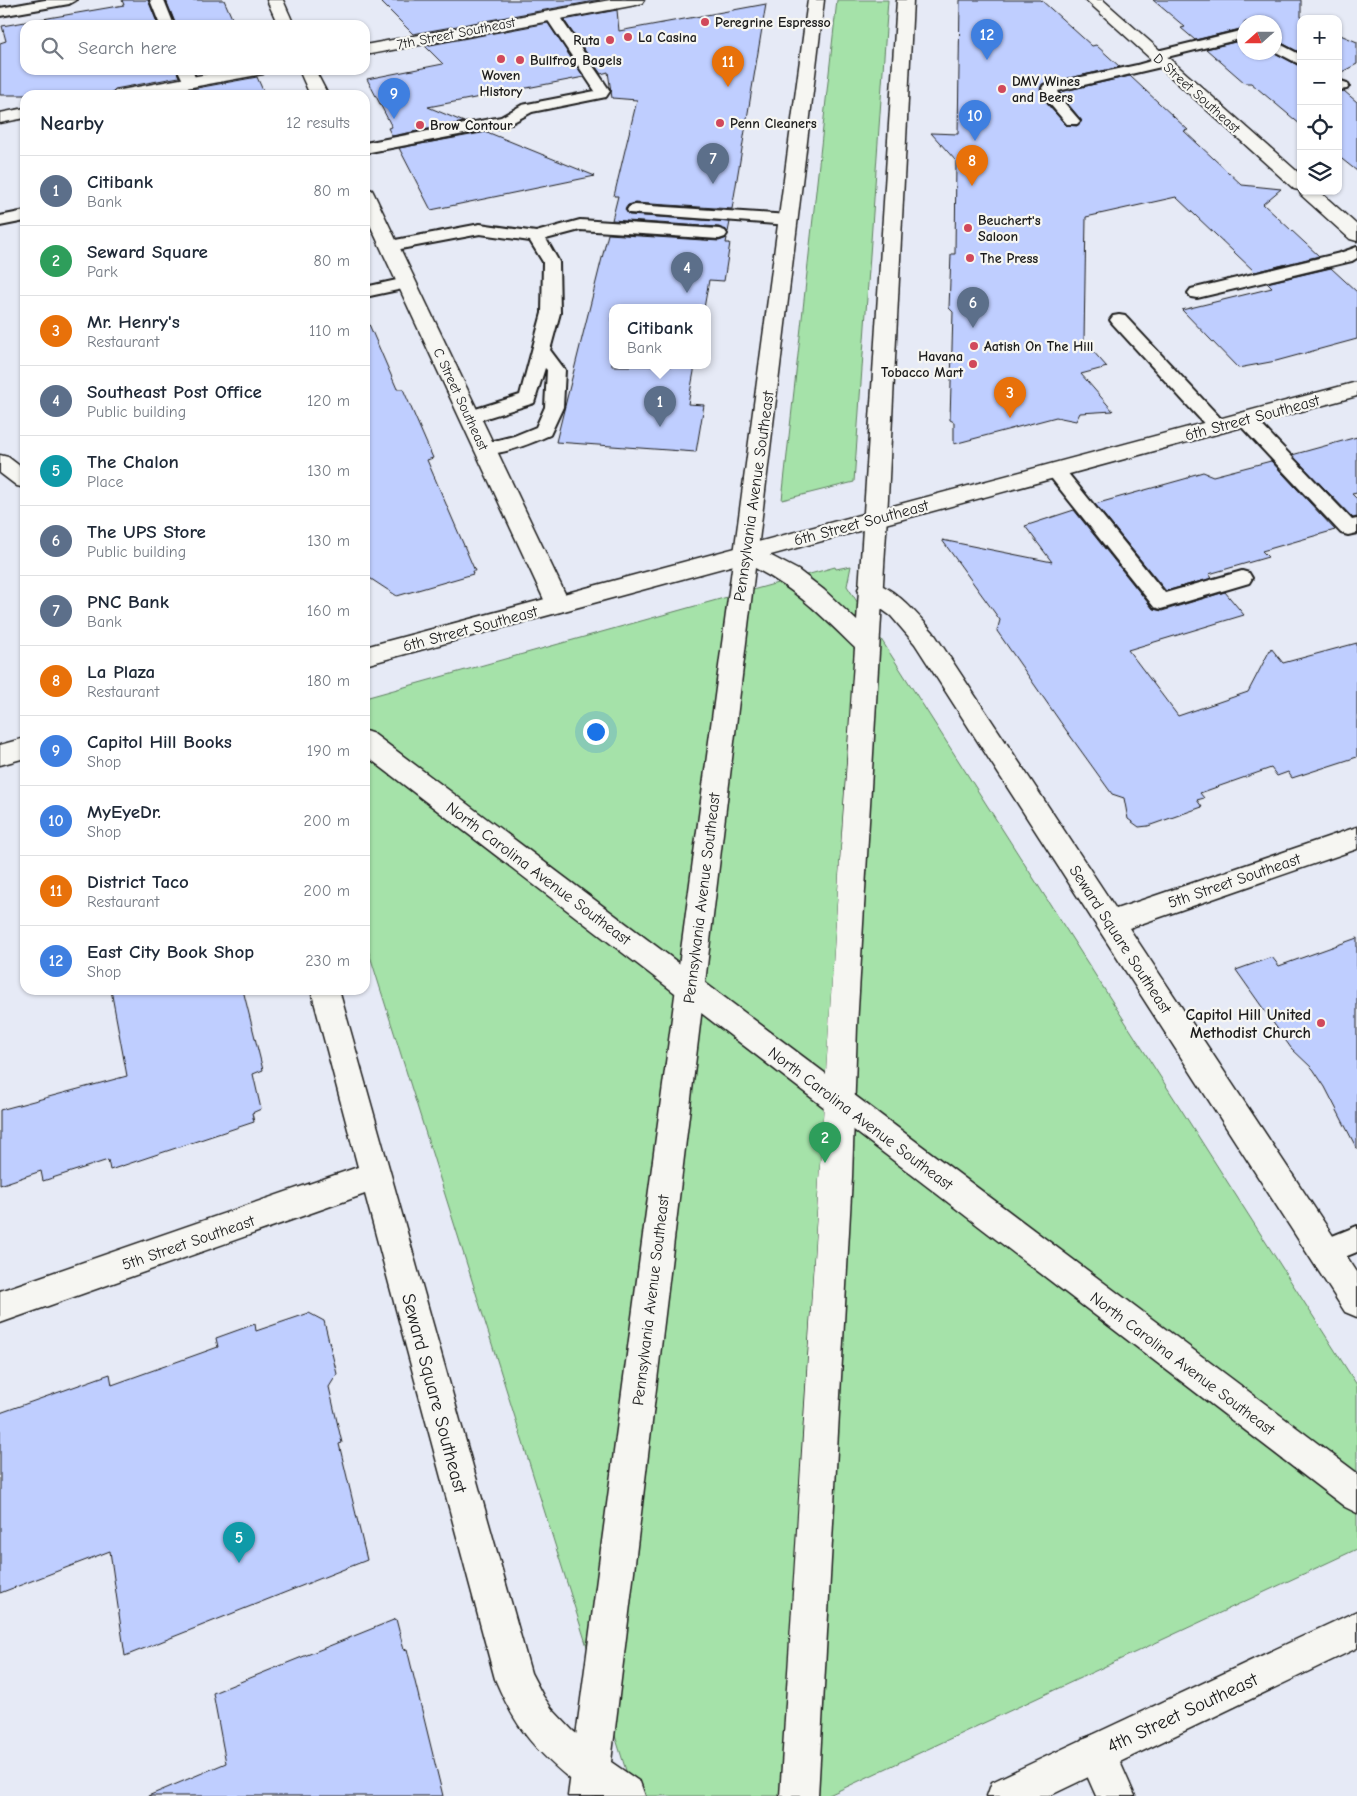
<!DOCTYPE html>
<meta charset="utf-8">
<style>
body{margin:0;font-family:"Comic Neue",sans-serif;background:#f2f2f3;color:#1f2937}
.controls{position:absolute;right:15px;top:15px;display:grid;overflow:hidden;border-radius:10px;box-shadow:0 1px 4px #0004}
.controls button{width:45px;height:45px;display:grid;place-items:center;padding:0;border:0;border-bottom:1px solid #e0e1e3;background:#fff;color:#1f2937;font:25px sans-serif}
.compass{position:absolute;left:1237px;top:15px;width:45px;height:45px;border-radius:50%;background:#fff;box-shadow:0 1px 4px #0004;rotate:249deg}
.you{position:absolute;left:595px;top:731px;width:18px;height:18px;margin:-12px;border:4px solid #fff;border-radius:50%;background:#1a73e8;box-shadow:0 0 0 8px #1a73e833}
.badge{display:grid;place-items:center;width:32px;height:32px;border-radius:50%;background:#d1495b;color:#fff;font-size:16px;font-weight:700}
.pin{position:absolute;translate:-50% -41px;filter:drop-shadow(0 1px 2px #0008)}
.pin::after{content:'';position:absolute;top:26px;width:18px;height:15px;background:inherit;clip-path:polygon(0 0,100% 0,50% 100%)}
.popup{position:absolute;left:609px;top:304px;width:102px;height:65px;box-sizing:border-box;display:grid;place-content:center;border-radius:10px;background:#fff;filter:drop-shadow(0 1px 4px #0005);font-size:16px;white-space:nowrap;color:#747a83}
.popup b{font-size:19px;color:#1f2937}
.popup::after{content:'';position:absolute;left:50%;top:100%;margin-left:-10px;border:10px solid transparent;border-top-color:#fff}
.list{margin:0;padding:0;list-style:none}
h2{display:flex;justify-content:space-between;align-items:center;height:65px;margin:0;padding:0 20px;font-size:21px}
h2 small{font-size:16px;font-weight:400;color:#747a83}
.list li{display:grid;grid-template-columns:32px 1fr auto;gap:15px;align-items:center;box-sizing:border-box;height:70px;padding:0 20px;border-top:1px solid #e0e1e3}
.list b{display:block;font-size:19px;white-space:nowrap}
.list p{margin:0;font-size:16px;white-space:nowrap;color:#747a83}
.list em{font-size:16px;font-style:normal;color:#747a83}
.icon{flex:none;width:28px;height:28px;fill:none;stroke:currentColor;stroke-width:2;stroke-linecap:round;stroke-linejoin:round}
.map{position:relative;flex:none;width:1357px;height:1796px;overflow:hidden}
.search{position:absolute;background:#fff;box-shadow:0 1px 4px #0004;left:20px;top:20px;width:350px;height:55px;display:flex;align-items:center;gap:12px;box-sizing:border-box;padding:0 18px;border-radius:15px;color:#747a83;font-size:19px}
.panel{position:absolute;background:#fff;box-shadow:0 1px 4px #0004;left:20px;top:90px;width:350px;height:905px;border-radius:15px}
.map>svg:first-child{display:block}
.green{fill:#a5e2a9;stroke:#607f62}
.building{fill:#bfceff;stroke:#1c1c1c}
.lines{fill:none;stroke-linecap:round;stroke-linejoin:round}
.lane-casing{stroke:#1c1c1c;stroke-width:4}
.street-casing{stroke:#1c1c1c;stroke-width:3}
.secondary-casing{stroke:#1c1c1c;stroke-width:3}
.primary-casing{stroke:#1c1c1c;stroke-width:3}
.lane{fill:#f6f6f2;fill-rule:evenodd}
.street{fill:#f6f6f2;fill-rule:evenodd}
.secondary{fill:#f6f6f2;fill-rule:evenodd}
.primary{fill:#f6f6f2;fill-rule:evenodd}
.poi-dot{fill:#d1495b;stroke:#f6f6f2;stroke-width:2}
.labels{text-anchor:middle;stroke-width:4.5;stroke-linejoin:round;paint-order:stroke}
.far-poi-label{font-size:14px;font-weight:bold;fill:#1c1c1c;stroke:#f6f6f2;text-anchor:start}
.far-street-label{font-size:14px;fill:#1c1c1c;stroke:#f6f6f2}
.street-label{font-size:16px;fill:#1c1c1c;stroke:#f6f6f2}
.poi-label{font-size:16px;font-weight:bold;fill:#1c1c1c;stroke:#f6f6f2;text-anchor:end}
.near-street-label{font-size:19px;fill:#1c1c1c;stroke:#f6f6f2}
</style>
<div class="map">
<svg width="1357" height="1796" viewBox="0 0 1357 1796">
<rect width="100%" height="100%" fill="#e6eaf6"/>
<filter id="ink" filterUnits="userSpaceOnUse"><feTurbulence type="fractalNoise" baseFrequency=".02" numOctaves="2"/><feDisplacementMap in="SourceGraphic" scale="10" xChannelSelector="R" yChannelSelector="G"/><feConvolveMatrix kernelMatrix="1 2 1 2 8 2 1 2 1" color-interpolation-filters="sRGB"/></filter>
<g filter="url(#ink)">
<g class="green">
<polygon points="837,0 888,0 854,482 782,500"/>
<polygon points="851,566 847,586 1357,1385 1357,1549 827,1796 634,1796 365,940 365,698 835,567 836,569"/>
</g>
<g class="building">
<polygon points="122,0 148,0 158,25 25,25 25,70 176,70 179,77 115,89 110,95 0,95 0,43 6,41 2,26 124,5"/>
<polygon points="166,0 224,0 235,25 176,25"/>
<polygon points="379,0 600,0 413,34"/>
<polygon points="960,0 1041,0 1092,46 1096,45 1120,67 1042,84 1040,89 1047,104 1066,125 1077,126 1082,121 1063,98 1060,92 1130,76 1188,130 1184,131 1242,185 1281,189 1263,204 1319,256 1255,272 1176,197 1086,217 1084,341 1107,367 1081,374 1113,411 1080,413 1076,421 1056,417 954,444 954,422 950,420 953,312 949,308 951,254 955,254 956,161 931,133 958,134"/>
<polygon points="1153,0 1301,0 1301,17 1305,19 1301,19 1301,53 1274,39 1274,22 1244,22 1244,28 1195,40 1181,28 1185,27"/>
<polygon points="766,4 732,209 635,203 628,205 625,209 629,215 730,222 728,232 719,227 612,220 618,196 614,196 637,100 612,98 608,72 601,74 564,20 617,10 619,31"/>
<polygon points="548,23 584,77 428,107 464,122 392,136 388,128 392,127 367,79 443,64 425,46"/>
<polygon points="1338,34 1357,42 1357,64 1338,74"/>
<polygon points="1244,40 1244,52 1273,52 1301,67 1301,125 1251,83 1245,83 1206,49"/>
<polygon points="257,77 265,95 159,95"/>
<polygon points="1344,91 1357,102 1357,171 1338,156 1338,92"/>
<polygon points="487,132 595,176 431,210 399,148"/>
<polygon points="608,234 719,241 727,238 726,243 730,243 724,281 709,280 704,308 612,308 612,366 695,366 688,404 704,405 696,452 556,442"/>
<polygon points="1331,268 1357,292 1357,339 1276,361 1238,368 1182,310 1272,288 1267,283"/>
<polygon points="365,315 397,389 403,389 433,458 427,460 475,571 472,571 473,574 397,596 365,575 365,455 368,454 365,446"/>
<polygon points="1357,437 1357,493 1352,494 1357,499 1357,517 1353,518 1292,455"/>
<polygon points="1271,461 1335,530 1262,551 1268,557 1209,574 1212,578 1166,591 1095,504 1188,478 1189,476 1203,472 1213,476"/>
<polygon points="1074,510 1153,609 1162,611 1225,592 1244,615 1128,650 1178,716 1248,692 1271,648 1283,663 1357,643 1357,757 1292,778 1288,772 1277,776 1271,768 1200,793 1204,798 1197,800 1202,807 1148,826 1139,827 1128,819 1124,798 1112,794 1066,730 997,631 1000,620 942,540 1052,562 1025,526"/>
<polygon points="1357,938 1357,1149 1325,1087 1313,1069 1291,1048 1236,970 1272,957 1279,966"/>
<polygon points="111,990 243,990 263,1070 253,1074 261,1109 252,1113 254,1122 110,1170 108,1160 43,1181 41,1171 0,1185 0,1110 127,1076"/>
<polygon points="309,1313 324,1321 337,1374 329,1387 342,1443 339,1444 367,1560 125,1656 110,1551 0,1593 0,1413 110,1374 112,1385 218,1347 216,1338 255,1324 256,1331"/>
<polygon points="396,1619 404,1650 407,1649 443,1796 148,1796 226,1763 213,1693"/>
</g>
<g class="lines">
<defs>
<g id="lane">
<polygon points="45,0 76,0 69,4 0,16 0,8"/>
<polygon points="150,0 164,0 174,25 160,25"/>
<polygon points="552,12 557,13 610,91 606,97 532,112 506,126 365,153 365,143 501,117 522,105 595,91 545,16"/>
<polygon points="1244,30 1244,38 1167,57 1161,67 1058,91 1061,99 1080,121 1077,124 1067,124 1049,103 1042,88 1044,85 1049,84 1137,65 1151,61 1157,51"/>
<polygon points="1274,41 1301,55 1301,65 1274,51"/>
<polygon points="178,70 192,70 197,82 195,85 185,85"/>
<polygon points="1338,80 1347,83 1349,86 1347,89 1338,90"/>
<polygon points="635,205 789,215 795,217 797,220 795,223 789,225 629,213 627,210 629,207"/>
<polygon points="25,211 25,221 0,226 0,216"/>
<path d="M580,220L719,229L725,231L727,234L725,237L719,239L580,230L546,239L559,262L560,313L550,350L565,370L563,407L550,435C532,443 497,458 478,453L476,449L478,445L514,436L536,427L545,407L547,370L545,368L534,403L470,423L463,421L461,417L463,413L520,395L542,313L543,262L530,241L480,234L390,251L384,250L382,246L384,242L390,241L480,224L536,232Z"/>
<polygon points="1357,247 1357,258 1352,261 1197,298 1191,297 1188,293 1191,289 1340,253"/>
<polygon points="406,278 412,279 414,283 412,287 365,297 365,287"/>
<polygon points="1119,315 1125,316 1224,422 1226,426 1224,430 1217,432 1210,430 1113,324 1110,320 1113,316"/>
<polygon points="1245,413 1252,415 1352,520 1357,519 1357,533 1348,535 1341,533 1238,423 1236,419 1238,415"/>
<polygon points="1055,464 1062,466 1165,593 1242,571 1249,573 1252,578 1249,583 1161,609 1154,607 1048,474 1045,470 1048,466"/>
<polygon points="1357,1226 1357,1252 1325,1265 1315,1261 1311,1252 1315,1243"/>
</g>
<g id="street">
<polygon points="267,0 283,0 294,25 278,25"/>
<polygon points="610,0 644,0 642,3 636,5 365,55 365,45"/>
<polygon points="1086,0 1103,0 1301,175 1301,191 1319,191 1357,225 1357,241 1350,239 1301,195 1299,190 1294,189"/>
<polygon points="229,70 265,70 263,74 257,75 149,95 112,95 115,91 121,90"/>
<polygon points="299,70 315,70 328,95 310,95"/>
<polygon points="25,108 25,118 0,123 0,113"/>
<polygon points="365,188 372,190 374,194 570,604 566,610 558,612 550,610 546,604 365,214"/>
<path d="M870,581C896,588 915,612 933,632L1116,909L1357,827V849L1129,928L1357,1272V1317L1345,1312L915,644L891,616L862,595L858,589L862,583Z"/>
<path d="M311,990H339L531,1673L543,1696L552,1709L573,1731L605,1757L610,1771L605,1785L591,1790L577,1785L569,1778C531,1746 515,1726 495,1679L365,1194L0,1323V1291L358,1167Z"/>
<polygon points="1096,1734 1110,1739 1135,1796 1096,1796 1077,1753 1082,1739"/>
</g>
<g id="secondary">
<polygon points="1357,382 1357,396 365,665 365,647"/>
<polygon points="0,455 8,457 25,470 25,488 17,486 0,473"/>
<polygon points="365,731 374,734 1357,1473 1357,1513 1345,1507 365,755"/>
<polygon points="25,738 25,758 0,765 0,745"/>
<polygon points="1357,1611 1357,1648 1049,1796 987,1796 992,1782"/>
</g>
<path id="primary" d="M808,0H824L758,549L798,570L824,590L857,621L897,0H913L888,498L857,1026L852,1177L818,1796H780C805,1413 827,1030 855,648C821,615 797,590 755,568L611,1762L640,1782L645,1796H568Z"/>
</defs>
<use href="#lane" class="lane-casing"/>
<use href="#street" class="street-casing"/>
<use href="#secondary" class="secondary-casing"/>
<use href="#primary" class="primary-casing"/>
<use href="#lane" class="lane"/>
<use href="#street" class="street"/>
<use href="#secondary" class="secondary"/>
<use href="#primary" class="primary"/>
</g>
</g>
<g class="poi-dot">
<circle cx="705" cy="22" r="5"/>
<circle cx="628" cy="37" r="5"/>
<circle cx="610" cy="40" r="5"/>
<circle cx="501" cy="59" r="5"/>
<circle cx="520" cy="60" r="5"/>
<circle cx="1002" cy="89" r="5"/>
<circle cx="720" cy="123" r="5"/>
<circle cx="420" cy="125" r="5"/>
<circle cx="968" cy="228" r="5"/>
<circle cx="970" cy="258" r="5"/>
<circle cx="974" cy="346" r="5"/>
<circle cx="973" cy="364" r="5"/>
<circle cx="1321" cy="1023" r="5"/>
</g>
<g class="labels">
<g class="far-poi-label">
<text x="715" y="27">Peregrine Espresso</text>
<text x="638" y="42">La Casina</text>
<text x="600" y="45" text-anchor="end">Ruta</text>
<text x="530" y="65">Bullfrog Bagels</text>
<text x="501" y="80" text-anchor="middle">Woven<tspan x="501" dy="16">History</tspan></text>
<text x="1012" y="86">DMV Wines<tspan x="1012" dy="16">and Beers</tspan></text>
<text x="730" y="128">Penn Cleaners</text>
<text x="430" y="130">Brow Contour</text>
<text x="978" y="225">Beuchert's<tspan x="978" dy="16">Saloon</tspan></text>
<text x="980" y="263">The Press</text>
<text x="984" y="351">Aatish On The Hill</text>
<text x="963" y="361" text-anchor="end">Havana<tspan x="963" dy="16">Tobacco Mart</tspan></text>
</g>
<g class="far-street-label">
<text transform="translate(456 33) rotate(-11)" y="5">7th Street Southeast</text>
<text transform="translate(1197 93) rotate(42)" y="5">D Street Southeast</text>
<text transform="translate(461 399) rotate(65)" y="5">C Street Southeast</text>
</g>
<g class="street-label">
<text transform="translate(1252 417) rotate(-15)" y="6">6th Street Southeast</text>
<text transform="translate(753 496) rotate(-82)" y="6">Pennsylvania Avenue Southeast</text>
<text transform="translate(861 522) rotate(-15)" y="6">6th Street Southeast</text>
<text transform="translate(470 628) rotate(-15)" y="6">6th Street Southeast</text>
<text transform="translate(539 873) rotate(37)" y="6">North Carolina Avenue Southeast</text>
<text transform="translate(1234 880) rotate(-19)" y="6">5th Street Southeast</text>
<text transform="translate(701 898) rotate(-83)" y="6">Pennsylvania Avenue Southeast</text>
<text transform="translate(1121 939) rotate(57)" y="6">Seward Square Southeast</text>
<text transform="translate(861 1118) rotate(37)" y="6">North Carolina Avenue Southeast</text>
<text transform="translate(188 1242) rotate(-19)" y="6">5th Street Southeast</text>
<text transform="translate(650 1300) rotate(-83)" y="6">Pennsylvania Avenue Southeast</text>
<text transform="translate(1183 1363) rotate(37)" y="6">North Carolina Avenue Southeast</text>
</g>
<g class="poi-label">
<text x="1311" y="1020">Capitol Hill United<tspan x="1311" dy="18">Methodist Church</tspan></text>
</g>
<g class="near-street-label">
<text transform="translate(435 1393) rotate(75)" y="7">Seward Square Southeast</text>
<text transform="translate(1182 1712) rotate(-25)" y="7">4th Street Southeast</text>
</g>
</g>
</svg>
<div class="controls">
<button>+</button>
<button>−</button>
<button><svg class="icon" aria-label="locate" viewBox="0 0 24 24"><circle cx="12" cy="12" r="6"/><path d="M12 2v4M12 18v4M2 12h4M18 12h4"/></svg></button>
<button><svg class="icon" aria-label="layers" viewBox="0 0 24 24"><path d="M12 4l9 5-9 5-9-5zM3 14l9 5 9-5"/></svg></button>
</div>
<svg class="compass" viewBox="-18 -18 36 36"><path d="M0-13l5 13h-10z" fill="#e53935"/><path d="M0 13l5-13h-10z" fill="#747a83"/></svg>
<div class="you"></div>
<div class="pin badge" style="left:660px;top:427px;background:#5c6f8a">1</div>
<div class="popup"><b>Citibank</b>Bank</div>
<div class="pin badge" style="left:825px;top:1163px;background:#2e9e5b">2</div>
<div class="pin badge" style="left:1010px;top:418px;background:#e8710a">3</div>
<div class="pin badge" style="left:687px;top:293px;background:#5c6f8a">4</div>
<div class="pin badge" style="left:239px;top:1563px;background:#0f9aa8">5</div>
<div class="pin badge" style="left:973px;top:328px;background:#5c6f8a">6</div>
<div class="pin badge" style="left:713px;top:184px;background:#5c6f8a">7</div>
<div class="pin badge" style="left:972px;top:186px;background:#e8710a">8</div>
<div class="pin badge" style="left:394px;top:119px;background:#3f7fe0">9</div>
<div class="pin badge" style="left:975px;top:141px;background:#3f7fe0">10</div>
<div class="pin badge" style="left:728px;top:87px;background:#e8710a">11</div>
<div class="pin badge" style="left:987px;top:60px;background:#3f7fe0">12</div>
<div class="search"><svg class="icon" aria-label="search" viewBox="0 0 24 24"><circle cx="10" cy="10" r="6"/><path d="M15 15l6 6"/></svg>Search here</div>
<section class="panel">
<h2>Nearby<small>12 results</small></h2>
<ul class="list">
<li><span class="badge" style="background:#5c6f8a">1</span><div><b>Citibank</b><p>Bank</p></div><em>80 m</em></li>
<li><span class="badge" style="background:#2e9e5b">2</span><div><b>Seward Square</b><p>Park</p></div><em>80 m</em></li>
<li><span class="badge" style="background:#e8710a">3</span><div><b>Mr. Henry's</b><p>Restaurant</p></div><em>110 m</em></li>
<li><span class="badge" style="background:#5c6f8a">4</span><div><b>Southeast Post Office</b><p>Public building</p></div><em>120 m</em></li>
<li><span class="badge" style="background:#0f9aa8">5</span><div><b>The Chalon</b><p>Place</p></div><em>130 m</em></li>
<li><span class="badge" style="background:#5c6f8a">6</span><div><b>The UPS Store</b><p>Public building</p></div><em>130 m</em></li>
<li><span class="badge" style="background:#5c6f8a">7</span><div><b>PNC Bank</b><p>Bank</p></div><em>160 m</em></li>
<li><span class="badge" style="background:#e8710a">8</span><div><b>La Plaza</b><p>Restaurant</p></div><em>180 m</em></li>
<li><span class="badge" style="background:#3f7fe0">9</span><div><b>Capitol Hill Books</b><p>Shop</p></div><em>190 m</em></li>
<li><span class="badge" style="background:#3f7fe0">10</span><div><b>MyEyeDr.</b><p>Shop</p></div><em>200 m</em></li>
<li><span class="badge" style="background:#e8710a">11</span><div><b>District Taco</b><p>Restaurant</p></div><em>200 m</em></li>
<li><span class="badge" style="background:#3f7fe0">12</span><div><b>East City Book Shop</b><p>Shop</p></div><em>230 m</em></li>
</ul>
</section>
</div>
